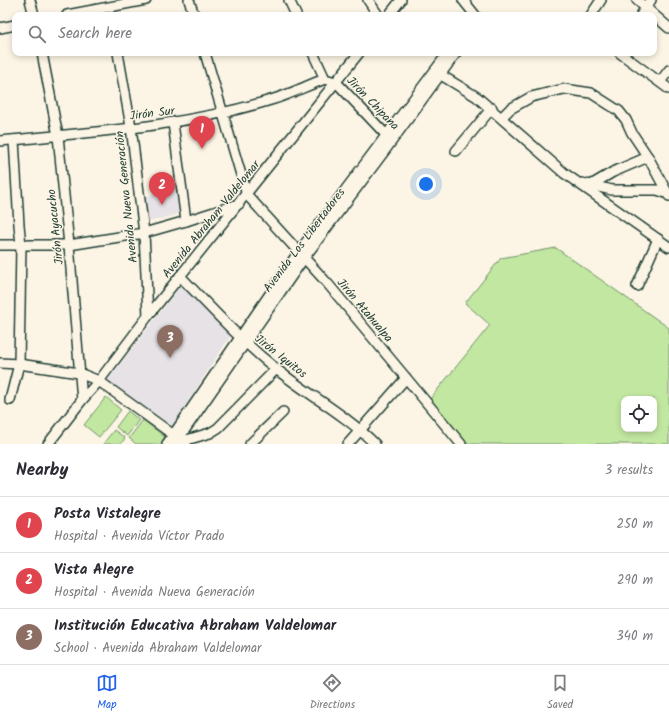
<!DOCTYPE html>
<meta charset="utf-8">
<style>
body{margin:0;font-family:Kalam,sans-serif;background:#f2f2f3;color:#2b2b33}
.controls{position:absolute;right:12px;bottom:12px;display:grid;overflow:hidden;border-radius:8px;box-shadow:0 2px 6px #0003}
.controls button{width:36px;height:36px;display:grid;place-items:center;padding:0;border:0;border-bottom:1px solid #e1e1e2;background:#fff;color:#2b2b33;font:20px sans-serif}
.you{position:absolute;left:426px;top:184px;width:14px;height:14px;margin:-10px;border:3px solid #fff;border-radius:50%;background:#1a73e8;box-shadow:0 0 0 6px #1a73e833}
.badge{display:grid;place-items:center;width:26px;height:26px;border-radius:50%;background:#2563eb;color:#fff;font-size:13px;font-weight:700}
.pin{position:absolute;translate:-50% -33px;filter:drop-shadow(0 1px 2px #0008)}
.pin::after{content:'';position:absolute;top:21px;width:14px;height:12px;background:inherit;clip-path:polygon(0 0,100% 0,50% 100%)}
.list{margin:0;padding:0;list-style:none}
h2{display:flex;justify-content:space-between;align-items:center;height:52px;margin:0;padding:0 16px;font-size:17px}
h2 small{font-size:13px;font-weight:400;color:#7c7c81}
.list li{display:grid;grid-template-columns:26px 1fr auto;gap:12px;align-items:center;box-sizing:border-box;height:56px;padding:0 16px;border-top:1px solid #e1e1e2}
.list b{display:block;font-size:15px;white-space:nowrap}
.list p{margin:0;font-size:13px;white-space:nowrap;color:#7c7c81}
.list em{font-size:13px;font-style:normal;color:#7c7c81}
.icon{flex:none;width:22px;height:22px;fill:none;stroke:currentColor;stroke-width:2;stroke-linecap:round;stroke-linejoin:round}
.map{position:relative;flex:none;width:669px;height:444px;overflow:hidden}
.search{position:absolute;background:#fff;box-shadow:0 2px 6px #0003;left:12px;right:12px;top:12px;height:44px;display:flex;align-items:center;gap:10px;box-sizing:border-box;padding:0 14px;border-radius:8px;color:#7c7c81;font-size:15px}
.sheet{height:220px;background:#fff}
nav{display:flex;justify-content:space-around;align-items:center;box-sizing:border-box;height:56px;border-top:1px solid #e1e1e2;background:#fff;font-size:11px;color:#7c7c81}
nav a{display:grid;justify-items:center;gap:2px}
nav .on{color:#2563eb}
.map>svg:first-child{display:block}
.built{fill:#e6e2e6}
.green{fill:#c2e7a1;stroke:#70926a;fill-rule:evenodd}
.lines{fill:none;stroke-linecap:round;stroke-linejoin:round}
.minor-casing{stroke:#1f3d34;stroke-width:12}
.minor{stroke:#fcf5e5;stroke-width:9}
.labels{text-anchor:middle;stroke-width:3;stroke-linejoin:round;paint-order:stroke}
.street-label{font-size:12px;fill:#1f3d34;stroke:#fcf5e5}
</style>
<div class="map">
<svg width="669" height="444" viewBox="0 0 669 444">
<rect width="100%" height="100%" fill="#fcf5e5"/>
<filter id="ink" filterUnits="userSpaceOnUse"><feTurbulence type="fractalNoise" baseFrequency=".025" numOctaves="2"/><feDisplacementMap in="SourceGraphic" scale="8" xChannelSelector="R" yChannelSelector="G"/><feConvolveMatrix kernelMatrix="1 2 1 2 8 2 1 2 1" color-interpolation-filters="sRGB"/></filter>
<g filter="url(#ink)">
<g class="built">
<polygon points="175,186 179,214 149,222 145,197"/>
<polygon points="182,284 231,335 172,426 107,381"/>
</g>
<g class="green">
<path d="M556,248L669,328V444H467L430,399L490,325L465,303L501,258ZM624,399H654V429H624Z"/>
<polygon points="106,397 121,410 99,437 84,425"/>
<polygon points="128,411 139,420 127,436 116,427"/>
<polygon points="143,420 165,437 160,444 136,444 129,438"/>
<polygon points="114,430 125,438 121,444 103,444"/>
</g>
<g class="lines">
<defs>
<g id="minor">
<polyline points="30,0 34,15"/>
<polyline points="189,0 194,15"/>
<polyline points="289,0 296,15"/>
<polyline points="368,0 378,15"/>
<polyline points="463,0 475,15"/>
<polyline points="637,0 669,28"/>
<polyline points="67,15 146,0"/>
<polyline points="389,15 401,0"/>
<polyline points="591,15 601,0"/>
<polyline points="641,15 651,0"/>
<polyline points="0,28 15,25"/>
<polyline points="42,53 58,136 69,245 82,400"/>
<polyline points="118,53 131,127 144,233 148,316"/>
<polyline points="205,53 247,195 328,284 461,444"/>
<polyline points="313,53 325,79 336,82 390,139"/>
<polyline points="620,53 669,89"/>
<polyline points="436,72 477,97 564,173 669,247"/>
<polyline points="660,82 669,70"/>
<polyline points="502,117 510,109 531,97 564,89 591,93 619,111 626,120 632,133 648,157 669,196"/>
<polyline points="173,123 186,221"/>
<path d="M0,141C92,132 185,127 274,99C291,94 308,85 325,79"/>
<polyline points="456,151 492,108"/>
<polyline points="582,183 612,190 657,190 666,193"/>
<polyline points="591,185 613,172 648,157"/>
<polyline points="0,245 69,245 144,233 186,221 239,204"/>
<path d="M180,276C211,308 240,340 275,368C307,394 345,414 375,444"/>
<polyline points="637,286 658,239"/>
<polyline points="0,363 19,364 79,373 99,381 186,444"/>
<polyline points="10,400 19,364 20,308 21,245 19,225 14,140"/>
<polyline points="183,441 210,433 218,428 276,369"/>
<polyline points="48,444 82,400 99,381 148,316 359,53"/>
<polyline points="167,444 298,253 448,53"/>
<polyline points="175,444 304,258 386,149 456,53"/>
<polyline points="250,444 283,412"/>
<polyline points="348,444 406,378"/>
</g>
</defs>
<use href="#minor" class="minor-casing"/>
<use href="#minor" class="minor"/>
</g>
</g>
<g class="labels">
<g class="street-label">
<text transform="translate(373 103) rotate(46)" y="4">Jirón Chipana</text>
<text transform="translate(152 113) rotate(-7)" y="4">Jirón Sur</text>
<text transform="translate(126 197) rotate(-96)" y="4">Avenida Nueva Generación</text>
<text transform="translate(211 219) rotate(-51)" y="4">Avenida Abraham Valdelomar</text>
<text transform="translate(55 227) rotate(-96)" y="4">Jirón Ayacucho</text>
<text transform="translate(304 240) rotate(-53)" y="4">Avenida Los Libertadores</text>
<text transform="translate(365 310) rotate(50)" y="4">Jirón Atahualpa</text>
<text transform="translate(281 356) rotate(38)" y="4">Jirón Iquitos</text>
</g>
</g>
</svg>
<div class="controls">
<button><svg class="icon" aria-label="locate" viewBox="0 0 24 24"><circle cx="12" cy="12" r="6"/><path d="M12 2v4M12 18v4M2 12h4M18 12h4"/></svg></button>
</div>
<div class="you"></div>
<div class="pin badge" style="left:202px;top:149px;background:#e0444e">1</div>
<div class="pin badge" style="left:162px;top:205px;background:#e0444e">2</div>
<div class="pin badge" style="left:170px;top:358px;background:#8d6e63">3</div>
<div class="search"><svg class="icon" aria-label="search" viewBox="0 0 24 24"><circle cx="10" cy="10" r="6"/><path d="M15 15l6 6"/></svg>Search here</div>
</div>
<section class="sheet">
<h2>Nearby<small>3 results</small></h2>
<ul class="list">
<li><span class="badge" style="background:#e0444e">1</span><div><b>Posta Vistalegre</b><p>Hospital · Avenida Víctor Prado</p></div><em>250 m</em></li>
<li><span class="badge" style="background:#e0444e">2</span><div><b>Vista Alegre</b><p>Hospital · Avenida Nueva Generación</p></div><em>290 m</em></li>
<li><span class="badge" style="background:#8d6e63">3</span><div><b>Institución Educativa Abraham Valdelomar</b><p>School · Avenida Abraham Valdelomar</p></div><em>340 m</em></li>
</ul>
</section>
<nav>
<a class="on"><svg class="icon" aria-label="map" viewBox="0 0 24 24"><path d="M3 6l6-2 6 2 6-2v14l-6 2-6-2-6 2zM9 4v14M15 6v14"/></svg>Map</a>
<a><svg class="icon" aria-label="directions" viewBox="0 0 24 24"><path d="M12 3l9 9-9 9-9-9zM9 14v-3h6M13 9l2 2-2 2"/></svg>Directions</a>
<a><svg class="icon" aria-label="saved" viewBox="0 0 24 24"><path d="M7 4h10v16l-5-4-5 4z"/></svg>Saved</a>
</nav>
